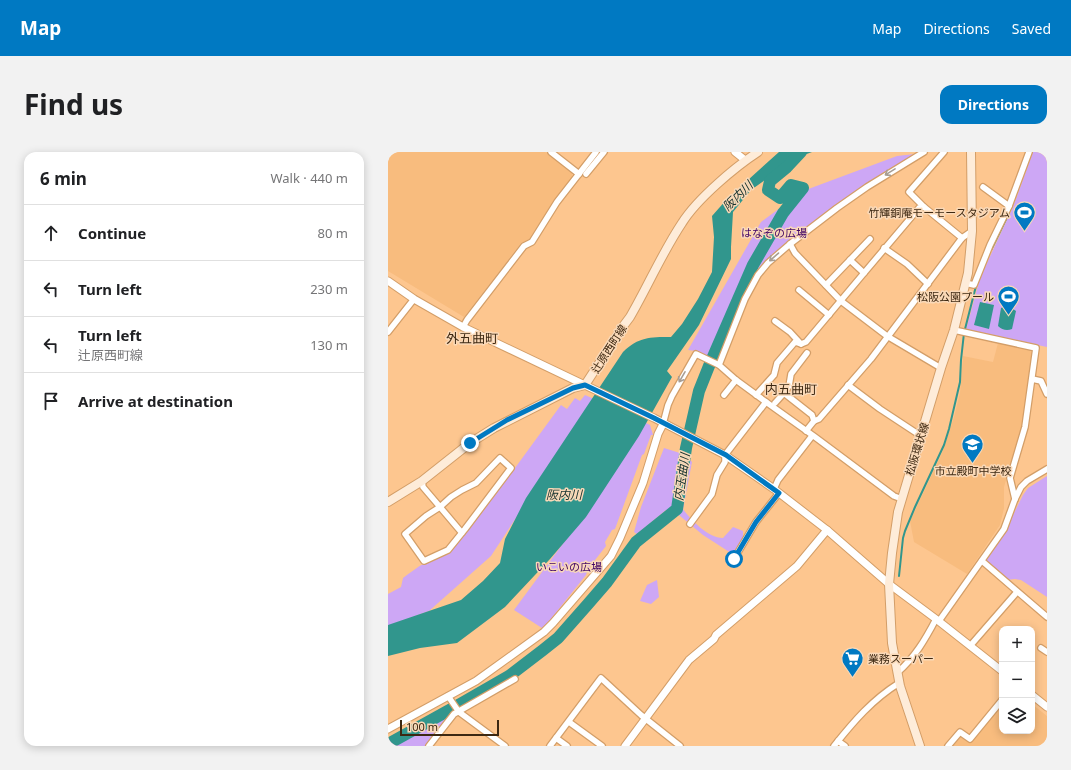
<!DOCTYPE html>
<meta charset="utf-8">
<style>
body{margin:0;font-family:"Noto Sans","Noto Sans JP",sans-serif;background:#f2f2f2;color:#202124}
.controls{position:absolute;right:12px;bottom:12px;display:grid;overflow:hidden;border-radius:8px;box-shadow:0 2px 10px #0003}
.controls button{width:36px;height:36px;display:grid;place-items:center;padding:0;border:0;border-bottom:1px solid #e0e0e0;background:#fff;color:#202124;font:20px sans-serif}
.scale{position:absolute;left:12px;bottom:10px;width:99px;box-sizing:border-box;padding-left:4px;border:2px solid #3d2812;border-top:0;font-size:11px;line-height:14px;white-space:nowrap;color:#3d2812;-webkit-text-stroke:3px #fad9b8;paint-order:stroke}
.stop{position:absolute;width:12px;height:12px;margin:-9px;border:3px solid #0079c2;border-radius:50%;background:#fff}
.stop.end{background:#0079c2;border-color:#fff;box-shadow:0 1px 4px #0008}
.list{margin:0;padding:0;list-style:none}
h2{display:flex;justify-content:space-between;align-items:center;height:52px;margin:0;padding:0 16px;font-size:17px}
h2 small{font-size:13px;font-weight:400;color:#757577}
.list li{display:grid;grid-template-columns:26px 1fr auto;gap:12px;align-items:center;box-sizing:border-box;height:56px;padding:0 16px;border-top:1px solid #e0e0e0}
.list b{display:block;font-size:15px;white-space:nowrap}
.list p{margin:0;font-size:13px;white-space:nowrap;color:#757577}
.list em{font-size:13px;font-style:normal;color:#757577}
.icon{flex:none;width:22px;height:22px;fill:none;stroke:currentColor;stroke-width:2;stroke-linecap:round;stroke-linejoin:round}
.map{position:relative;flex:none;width:659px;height:594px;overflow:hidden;border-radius:12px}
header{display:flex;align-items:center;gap:24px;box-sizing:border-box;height:56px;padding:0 20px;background:#0079c2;color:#fff}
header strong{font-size:19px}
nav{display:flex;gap:22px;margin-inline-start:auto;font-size:14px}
.intro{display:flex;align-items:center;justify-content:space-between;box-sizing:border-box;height:96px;padding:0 24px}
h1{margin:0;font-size:28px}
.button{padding:10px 18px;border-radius:12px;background:#0079c2;color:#fff;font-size:14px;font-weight:700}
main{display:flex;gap:24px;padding:0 24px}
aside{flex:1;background:#fff;border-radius:12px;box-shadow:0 2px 10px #0003}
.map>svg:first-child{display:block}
.built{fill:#f8bc7e}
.green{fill:#cda7f5}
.water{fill:#31968d}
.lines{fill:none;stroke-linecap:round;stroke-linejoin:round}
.stream{stroke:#31968d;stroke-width:2}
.river{stroke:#31968d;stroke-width:12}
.minor-casing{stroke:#d39e68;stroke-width:8}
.tertiary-casing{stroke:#d39e68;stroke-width:9}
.secondary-casing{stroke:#d39e68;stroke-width:10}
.minor{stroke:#fff;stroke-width:5.5}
.tertiary{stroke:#fff;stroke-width:7}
.secondary{stroke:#feecd9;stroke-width:8}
.oneway{stroke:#a89e94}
.route{stroke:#0079c2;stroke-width:5}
.labels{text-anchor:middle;stroke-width:3;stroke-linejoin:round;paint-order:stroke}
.poi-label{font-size:11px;fill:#3d2812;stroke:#fad9b8;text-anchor:end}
.park-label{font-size:11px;fill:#410566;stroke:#fad9b8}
.street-label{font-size:11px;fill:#3d2812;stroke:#fad9b8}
.water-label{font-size:12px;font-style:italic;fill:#12302d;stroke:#fad9b8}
.quarter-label{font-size:13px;fill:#3d2812;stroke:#fad9b8}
</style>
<header>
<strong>Map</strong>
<nav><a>Map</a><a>Directions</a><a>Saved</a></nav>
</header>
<div class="intro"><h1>Find us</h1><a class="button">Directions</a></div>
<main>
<aside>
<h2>6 min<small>Walk · 440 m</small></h2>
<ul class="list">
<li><svg class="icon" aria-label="ahead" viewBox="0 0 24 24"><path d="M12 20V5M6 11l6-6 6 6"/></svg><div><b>Continue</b></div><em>80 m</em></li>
<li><svg class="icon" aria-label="left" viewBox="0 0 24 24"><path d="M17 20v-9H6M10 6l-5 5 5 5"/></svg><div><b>Turn left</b></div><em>230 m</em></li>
<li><svg class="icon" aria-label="left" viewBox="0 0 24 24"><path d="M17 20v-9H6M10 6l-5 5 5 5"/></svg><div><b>Turn left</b><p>辻原西町線</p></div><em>130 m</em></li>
<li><svg class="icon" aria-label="arrive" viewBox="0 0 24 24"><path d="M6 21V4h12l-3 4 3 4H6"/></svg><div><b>Arrive at destination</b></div></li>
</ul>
</aside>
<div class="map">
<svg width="659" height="594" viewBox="0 0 659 594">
<rect width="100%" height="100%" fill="#fdc68f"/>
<g class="built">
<polygon points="0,0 157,0 184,20 184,26 155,66 148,80 140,89 133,91 76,165 0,119"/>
<polygon points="610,191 642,198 645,203 634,274 616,335 616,356 612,373 579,422 526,390 522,369 554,301 566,265 572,241 575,204 605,210"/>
<polygon points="614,552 614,579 644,579 644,552 659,564 659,594 563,594 572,583 583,590"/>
</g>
<g class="green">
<polygon points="645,0 659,0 659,195 578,178 592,126 625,55"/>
<polygon points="527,2 479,33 369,123 330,207 327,208 308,199 300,198 373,70 415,39 509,4"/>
<path d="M197,243L206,247L103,404L41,459L0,474V442L13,435L15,426C22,421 29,415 37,411C45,407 54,405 61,400L127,316L173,253L179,257L187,246L192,249Z"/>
<polygon points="256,270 262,273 265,283 263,283 256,302 254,303 227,377 224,378 217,390 218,394 200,417 198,423 162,468 154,476 126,458 199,359"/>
<path d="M297,292L303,294L299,305L304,310L295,357C303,368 320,386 335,386L345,375L355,379V387L346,403L315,383L286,359L278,358L249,382L246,380L253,355L276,296L292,301Z"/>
<polygon points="659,324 659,445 633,428 627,427 618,428 598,410 598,408 618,377 635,343 640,336"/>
<polygon points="269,428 271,445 263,452 252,449 259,433"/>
<polygon points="61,555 65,560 47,581 38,594 0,594 0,587 22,577 34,568"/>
</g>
<g class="water">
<path d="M391,0H424L416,3L395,15L363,38L345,60L343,95V107L311,173L279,219L284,225L251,284L198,365L162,407L117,455L69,491L32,496L0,504V473L73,448L95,429L112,411L117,387L138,346L235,200C251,185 261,185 283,185L294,172L310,147L324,120L326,85L324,64L339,47Z"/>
<polygon points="592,150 606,153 601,177 586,173"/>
<path d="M617,154L622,155L628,159L624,177C619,179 614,178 610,174L613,156Z"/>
</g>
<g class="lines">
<g class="stream">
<polyline points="603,98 621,61"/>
<polyline points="511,424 515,386 517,379 527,355 556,293 561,277 572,230 573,208 576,181 588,134"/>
</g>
<polyline class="river" points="0,592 74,551 121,524 155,498 170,486 200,452 219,430 248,390 289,357 298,296 311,239 321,214 365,113 395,61 415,36 403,33 392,46 380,38 382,29 399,15 413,0"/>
<defs>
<g id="minor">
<polyline points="163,0 191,22"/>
<polyline points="198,22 216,0"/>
<polyline points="595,35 621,54"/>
<polyline points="536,55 574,86"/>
<polyline points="402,92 407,101 453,149 499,184 553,216"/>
<polyline points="496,96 519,112 540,132"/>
<polyline points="462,108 482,87"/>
<polyline points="476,121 531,56 536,55 521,40 556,0"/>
<polyline points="577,131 586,133 602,93 621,54 641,0"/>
<polyline points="411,138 441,163"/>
<polyline points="387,169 402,180 413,192"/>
<polyline points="75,175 79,168 136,94 144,90 169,50 208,0"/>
<polyline points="566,178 648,196 637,275 622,326 627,347"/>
<polyline points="0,180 26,147"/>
<polyline points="419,201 403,222 401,234 396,241 424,263 426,269"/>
<polyline points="331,213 357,147 370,123 380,111 402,92 449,56 479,35 536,0"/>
<polyline points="644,227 653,229 659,242"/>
<polyline points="460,233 492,257 533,284"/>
<polyline points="336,243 348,228"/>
<polyline points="368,243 386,223 389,211 407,190 413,192 418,190 476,121 462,108 438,133"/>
<polyline points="378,250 427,285 506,344 514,347"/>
<polyline points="387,251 396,241"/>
<polyline points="275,272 280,253 284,244 308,202 331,213 348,228 378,250 337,303 337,310 329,323 324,342 302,372"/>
<polyline points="418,279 426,269 431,267 483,207 574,86 584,79"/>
<polyline points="34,329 35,335 52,355 38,364 17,382 36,409 60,398 77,377 123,316 112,306 88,331 74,338 63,345 52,355 74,381"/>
<polyline points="386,337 390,328 424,284"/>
<polyline points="346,407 368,370 391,341"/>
<polyline points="594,409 659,465"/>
<polyline points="551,469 616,377 627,347 633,335 639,329 659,317"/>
<polyline points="582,494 629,440"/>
<polyline points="653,496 659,500"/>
<path d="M509,521C527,505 537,488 548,467"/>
<polyline points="60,544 71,560 117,594"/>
<polyline points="181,570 214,594"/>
<polyline points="168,586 179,594"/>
<polyline points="450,589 457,594"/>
<polyline points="41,594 66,562 127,527"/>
<polyline points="162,594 213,526 253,563 292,594"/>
<path d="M446,594C466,569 484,548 511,531"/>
<polyline points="560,594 572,580 582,587 614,548"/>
</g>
<g id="tertiary">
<polyline points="347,0 357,8"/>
<polyline points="0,129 26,147 75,175 266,266 337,303 386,337 439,378 501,432 548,467 614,519"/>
<polyline points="644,543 659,555"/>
<polyline points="0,577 88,529 156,480 165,471 223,404 232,386 255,331 270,282 275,272"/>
<polyline points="237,594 301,508 326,487 328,483 409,414 439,378"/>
</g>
<g id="secondary">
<path d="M0,350L34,329L82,291L106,276L185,236L197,233L236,173L242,165C260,134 274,101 294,71C309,47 347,15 370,0"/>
<polyline points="532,594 512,534 504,491 501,432 504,401 510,360 553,216 566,178 580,121 584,79 583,0"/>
</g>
</defs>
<use href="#minor" class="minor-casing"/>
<use href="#tertiary" class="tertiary-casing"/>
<use href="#secondary" class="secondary-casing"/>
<use href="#minor" class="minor"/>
<use href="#tertiary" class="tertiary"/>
<use href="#secondary" class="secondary"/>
</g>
<defs><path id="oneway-shaft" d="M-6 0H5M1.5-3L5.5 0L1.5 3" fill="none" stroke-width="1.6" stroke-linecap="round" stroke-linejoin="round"/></defs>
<g class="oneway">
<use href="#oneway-shaft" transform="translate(502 20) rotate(148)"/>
<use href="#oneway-shaft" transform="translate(386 105) rotate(139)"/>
<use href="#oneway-shaft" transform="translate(294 225) rotate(120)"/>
</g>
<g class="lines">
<polyline class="route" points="82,291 119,268 185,236 197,233 266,266 338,303 391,341 368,370 346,407"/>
</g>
<defs>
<symbol id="stadium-pin" viewBox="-11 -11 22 30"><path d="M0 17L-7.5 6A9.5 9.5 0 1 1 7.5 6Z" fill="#0079c2" stroke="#fad9b8"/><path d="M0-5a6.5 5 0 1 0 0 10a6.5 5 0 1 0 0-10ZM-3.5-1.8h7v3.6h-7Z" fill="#fff"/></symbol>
<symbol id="school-pin" viewBox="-11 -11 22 30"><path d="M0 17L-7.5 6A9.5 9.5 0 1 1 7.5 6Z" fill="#0079c2" stroke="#fad9b8"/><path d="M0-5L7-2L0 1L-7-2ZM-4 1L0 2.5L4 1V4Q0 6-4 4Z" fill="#fff"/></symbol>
<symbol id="supermarket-pin" viewBox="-11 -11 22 30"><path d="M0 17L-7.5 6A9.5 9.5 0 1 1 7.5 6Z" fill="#0079c2" stroke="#fad9b8"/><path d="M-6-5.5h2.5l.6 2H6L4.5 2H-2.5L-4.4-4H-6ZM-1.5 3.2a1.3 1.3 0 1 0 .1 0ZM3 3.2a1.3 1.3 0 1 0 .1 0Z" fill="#fff"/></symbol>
</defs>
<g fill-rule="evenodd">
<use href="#stadium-pin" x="624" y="48" width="25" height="34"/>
<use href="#stadium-pin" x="608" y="132" width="25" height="34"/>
<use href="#school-pin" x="572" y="280" width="25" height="34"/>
<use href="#supermarket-pin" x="452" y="494" width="25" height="34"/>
</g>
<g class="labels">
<g class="poi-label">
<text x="622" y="65">竹輝銅庵モーモースタジアム</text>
<text x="606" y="149">松阪公園プール</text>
<text x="585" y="323" text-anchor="middle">市立殿町中学校</text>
<text x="480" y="511" text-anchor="start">業務スーパー</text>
</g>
<g class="park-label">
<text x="386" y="85">はなぞの広場</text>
<text x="181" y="419">いこいの広場</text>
</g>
<g class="street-label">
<text transform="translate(221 197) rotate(-57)" y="4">辻原西町線</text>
<text transform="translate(529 297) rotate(-73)" y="4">松阪環状線</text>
</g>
<g class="water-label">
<text transform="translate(350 44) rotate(-44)" y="4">阪内川</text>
<text transform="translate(294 325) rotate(-82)" y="4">内玉曲川</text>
<text x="176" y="347">阪内川</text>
</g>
<g class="quarter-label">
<text x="84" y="191">外五曲町</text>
<text x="403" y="242">内五曲町</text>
</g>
</g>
</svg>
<div class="controls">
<button>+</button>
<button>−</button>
<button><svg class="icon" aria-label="layers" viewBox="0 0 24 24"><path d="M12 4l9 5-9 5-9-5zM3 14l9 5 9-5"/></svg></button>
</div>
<div class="scale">100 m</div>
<div class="stop" style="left:346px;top:407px"></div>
<div class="stop end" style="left:82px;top:291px"></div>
</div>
</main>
